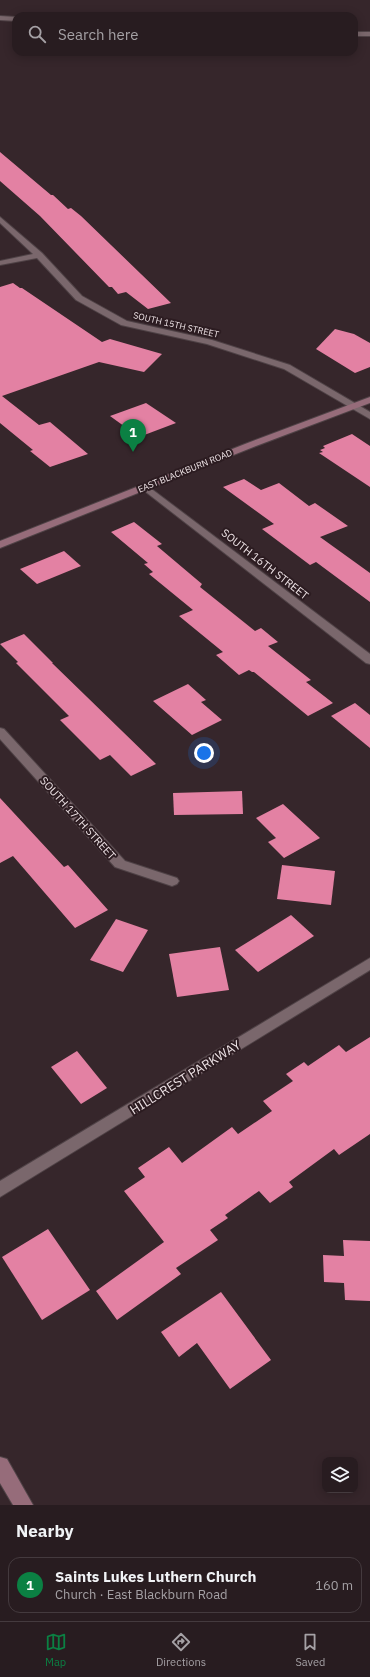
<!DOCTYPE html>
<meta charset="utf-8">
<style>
body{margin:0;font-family:"IBM Plex Sans",sans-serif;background:#302529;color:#f1f3f6}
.controls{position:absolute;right:12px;bottom:12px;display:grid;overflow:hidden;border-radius:8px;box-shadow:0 2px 10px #0003}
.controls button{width:36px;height:36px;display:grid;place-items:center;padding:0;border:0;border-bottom:1px solid #443a3e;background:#281c20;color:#f1f3f6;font:20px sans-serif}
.you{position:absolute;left:204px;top:753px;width:14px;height:14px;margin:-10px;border:3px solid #fff;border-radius:50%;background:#1a73e8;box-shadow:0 0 0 6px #1a73e833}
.badge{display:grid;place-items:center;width:26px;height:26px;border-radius:50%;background:#0b8043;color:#fff;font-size:13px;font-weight:700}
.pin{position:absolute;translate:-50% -33px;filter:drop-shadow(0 1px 2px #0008)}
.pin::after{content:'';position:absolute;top:21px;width:14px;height:12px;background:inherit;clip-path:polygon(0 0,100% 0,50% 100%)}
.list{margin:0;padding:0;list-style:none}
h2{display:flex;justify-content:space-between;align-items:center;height:52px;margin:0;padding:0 16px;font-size:17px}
h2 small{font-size:13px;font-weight:400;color:#a5a1a5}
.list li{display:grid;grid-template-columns:26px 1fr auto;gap:12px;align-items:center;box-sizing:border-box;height:56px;margin:0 8px 8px;padding:0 8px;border:1px solid #443a3e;border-radius:12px}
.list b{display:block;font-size:15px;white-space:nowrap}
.list p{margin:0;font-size:13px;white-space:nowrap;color:#a5a1a5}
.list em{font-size:13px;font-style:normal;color:#a5a1a5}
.icon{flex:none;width:22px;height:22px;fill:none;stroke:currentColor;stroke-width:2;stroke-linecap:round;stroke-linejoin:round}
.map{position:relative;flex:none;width:370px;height:1505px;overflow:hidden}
.search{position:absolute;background:#281c20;box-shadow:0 2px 10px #0003;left:12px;right:12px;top:12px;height:44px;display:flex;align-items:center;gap:10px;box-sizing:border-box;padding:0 14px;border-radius:12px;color:#a5a1a5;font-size:15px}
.sheet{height:116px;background:#281c20}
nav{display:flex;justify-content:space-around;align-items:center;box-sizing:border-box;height:56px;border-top:1px solid #443a3e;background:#281c20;font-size:11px;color:#a5a1a5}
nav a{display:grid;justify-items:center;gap:2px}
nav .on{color:#0b8043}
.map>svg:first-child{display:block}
.building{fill:#e381a3}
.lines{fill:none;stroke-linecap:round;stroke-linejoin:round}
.street-casing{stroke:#4f4246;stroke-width:2}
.secondary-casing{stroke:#4f4246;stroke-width:2}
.street{fill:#7a676c;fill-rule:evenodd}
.secondary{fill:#966c7a;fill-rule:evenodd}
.labels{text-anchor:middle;stroke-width:4;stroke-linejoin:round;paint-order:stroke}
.far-street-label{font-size:9px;fill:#eee3e6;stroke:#2c1c21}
.street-label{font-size:11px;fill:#eee3e6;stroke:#2c1c21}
.near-street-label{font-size:13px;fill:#eee3e6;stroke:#2c1c21}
</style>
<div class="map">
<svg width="370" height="1505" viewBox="0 0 370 1505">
<rect width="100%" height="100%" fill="#36262b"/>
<g class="building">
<polygon points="0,152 51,195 53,195 68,209 71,208 81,216 171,303 148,309 126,292 118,294 112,287 109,287 40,216 0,181"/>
<polygon points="13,283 20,288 22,288 102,342 110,339 162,354 144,372 99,362 2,396 39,425 50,422 88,454 50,467 30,451 33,450 0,423 0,287"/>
<polygon points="335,329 354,334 370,343 370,367 355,373 316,349"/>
<polygon points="146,403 176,423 139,437 110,416"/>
<polygon points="352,434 370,446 370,487 319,453 323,452 320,450 325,448 323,446"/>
<polygon points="244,479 261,490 279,483 309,506 315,503 348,526 320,537 370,573 370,602 316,562 310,565 262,529 274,524 223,487"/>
<polygon points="134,522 162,544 157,546 202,584 200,587 255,631 261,628 278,642 268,646 311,680 306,682 333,703 308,716 254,672 252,672 249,670 239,675 216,655 223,652 179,616 193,610 149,574 153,572 144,564 148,563 111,532"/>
<polygon points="64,551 81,566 37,584 20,569"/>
<polygon points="24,634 53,663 52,663 156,764 131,776 110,755 100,760 60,720 69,716 16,663 18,662 0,644"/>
<polygon points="188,684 206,700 201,702 222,720 192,735 153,701"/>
<polygon points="355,703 370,715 370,748 331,716"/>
<polygon points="242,791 243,814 174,815 173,793"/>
<polygon points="0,798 64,867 68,865 108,910 75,928 13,856 0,863"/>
<polygon points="283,804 320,838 284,858 268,842 276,838 256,818"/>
<polygon points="282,865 335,871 331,905 277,899"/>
<polygon points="291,915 314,936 258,972 235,950"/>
<polygon points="116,919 148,930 123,972 90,960"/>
<polygon points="220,947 229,990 177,997 169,954"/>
<polygon points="370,1037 370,1134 339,1155 334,1149 289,1182 293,1187 270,1203 259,1191 225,1215 228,1218 210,1230 218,1240 176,1268 181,1274 117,1320 96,1291 164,1242 124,1191 145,1177 138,1168 169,1147 182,1163 232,1127 238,1134 272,1111 263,1101 293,1081 286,1074 304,1062 308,1066 339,1045 346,1052"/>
<polygon points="77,1051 107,1088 81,1104 51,1067"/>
<polygon points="48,1229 90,1290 42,1320 2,1257"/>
<polygon points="343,1240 370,1241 370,1301 345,1300 344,1283 324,1282 323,1255 344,1256"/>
<polygon points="221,1292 271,1360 230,1389 197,1343 179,1357 161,1332"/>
</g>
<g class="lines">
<defs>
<g id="street">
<polygon points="0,16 16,17 16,21 0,20"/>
<rect x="354" y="32" width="16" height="4"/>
<polygon points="0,217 42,253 82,296 127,321 212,340 290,365 370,412 370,419 284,369 207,344 121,325 76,300 37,258 0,265 0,261 33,254 0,223"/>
<polygon points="145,484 370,654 370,664 366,663 142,489 140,487 142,485"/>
<polygon points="0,728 4,729 125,861 177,878 179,881 177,884 172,886 115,867 0,739"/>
<polygon points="370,958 370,970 0,1197 0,1181"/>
</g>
<g id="secondary">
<polygon points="370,397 370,403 251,448 0,548 0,541 245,444"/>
<polygon points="0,1457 7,1459 33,1505 13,1505 0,1483"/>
</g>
</defs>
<use href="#street" class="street-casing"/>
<use href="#secondary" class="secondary-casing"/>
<use href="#street" class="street"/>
<use href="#secondary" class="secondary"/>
</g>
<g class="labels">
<g class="far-street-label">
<text transform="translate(176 325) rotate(13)" y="3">SOUTH 15TH STREET</text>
<text transform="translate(185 471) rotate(-22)" y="3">EAST BLACKBURN ROAD</text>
</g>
<g class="street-label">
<text transform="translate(265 564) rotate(38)" y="4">SOUTH 16TH STREET</text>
<text transform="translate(78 818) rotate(48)" y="4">SOUTH 17TH STREET</text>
</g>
<g class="near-street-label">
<text transform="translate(185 1077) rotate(-32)" y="5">HILLCREST PARKWAY</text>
</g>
</g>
</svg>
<div class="controls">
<button><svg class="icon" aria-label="layers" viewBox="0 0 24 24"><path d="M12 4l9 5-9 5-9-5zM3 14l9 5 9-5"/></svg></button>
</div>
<div class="you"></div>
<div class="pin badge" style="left:133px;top:452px">1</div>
<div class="search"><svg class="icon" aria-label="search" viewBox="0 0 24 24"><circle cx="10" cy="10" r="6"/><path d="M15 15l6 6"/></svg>Search here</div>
</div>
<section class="sheet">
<h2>Nearby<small></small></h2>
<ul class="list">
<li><span class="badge">1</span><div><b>Saints Lukes Luthern Church</b><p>Church · East Blackburn Road</p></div><em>160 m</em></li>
</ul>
</section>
<nav>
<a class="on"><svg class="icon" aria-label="map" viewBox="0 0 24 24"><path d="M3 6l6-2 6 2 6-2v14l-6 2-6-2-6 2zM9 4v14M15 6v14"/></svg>Map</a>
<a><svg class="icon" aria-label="directions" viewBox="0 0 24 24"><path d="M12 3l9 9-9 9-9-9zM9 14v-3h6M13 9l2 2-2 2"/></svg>Directions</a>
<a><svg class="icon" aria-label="saved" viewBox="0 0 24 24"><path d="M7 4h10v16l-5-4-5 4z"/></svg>Saved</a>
</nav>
